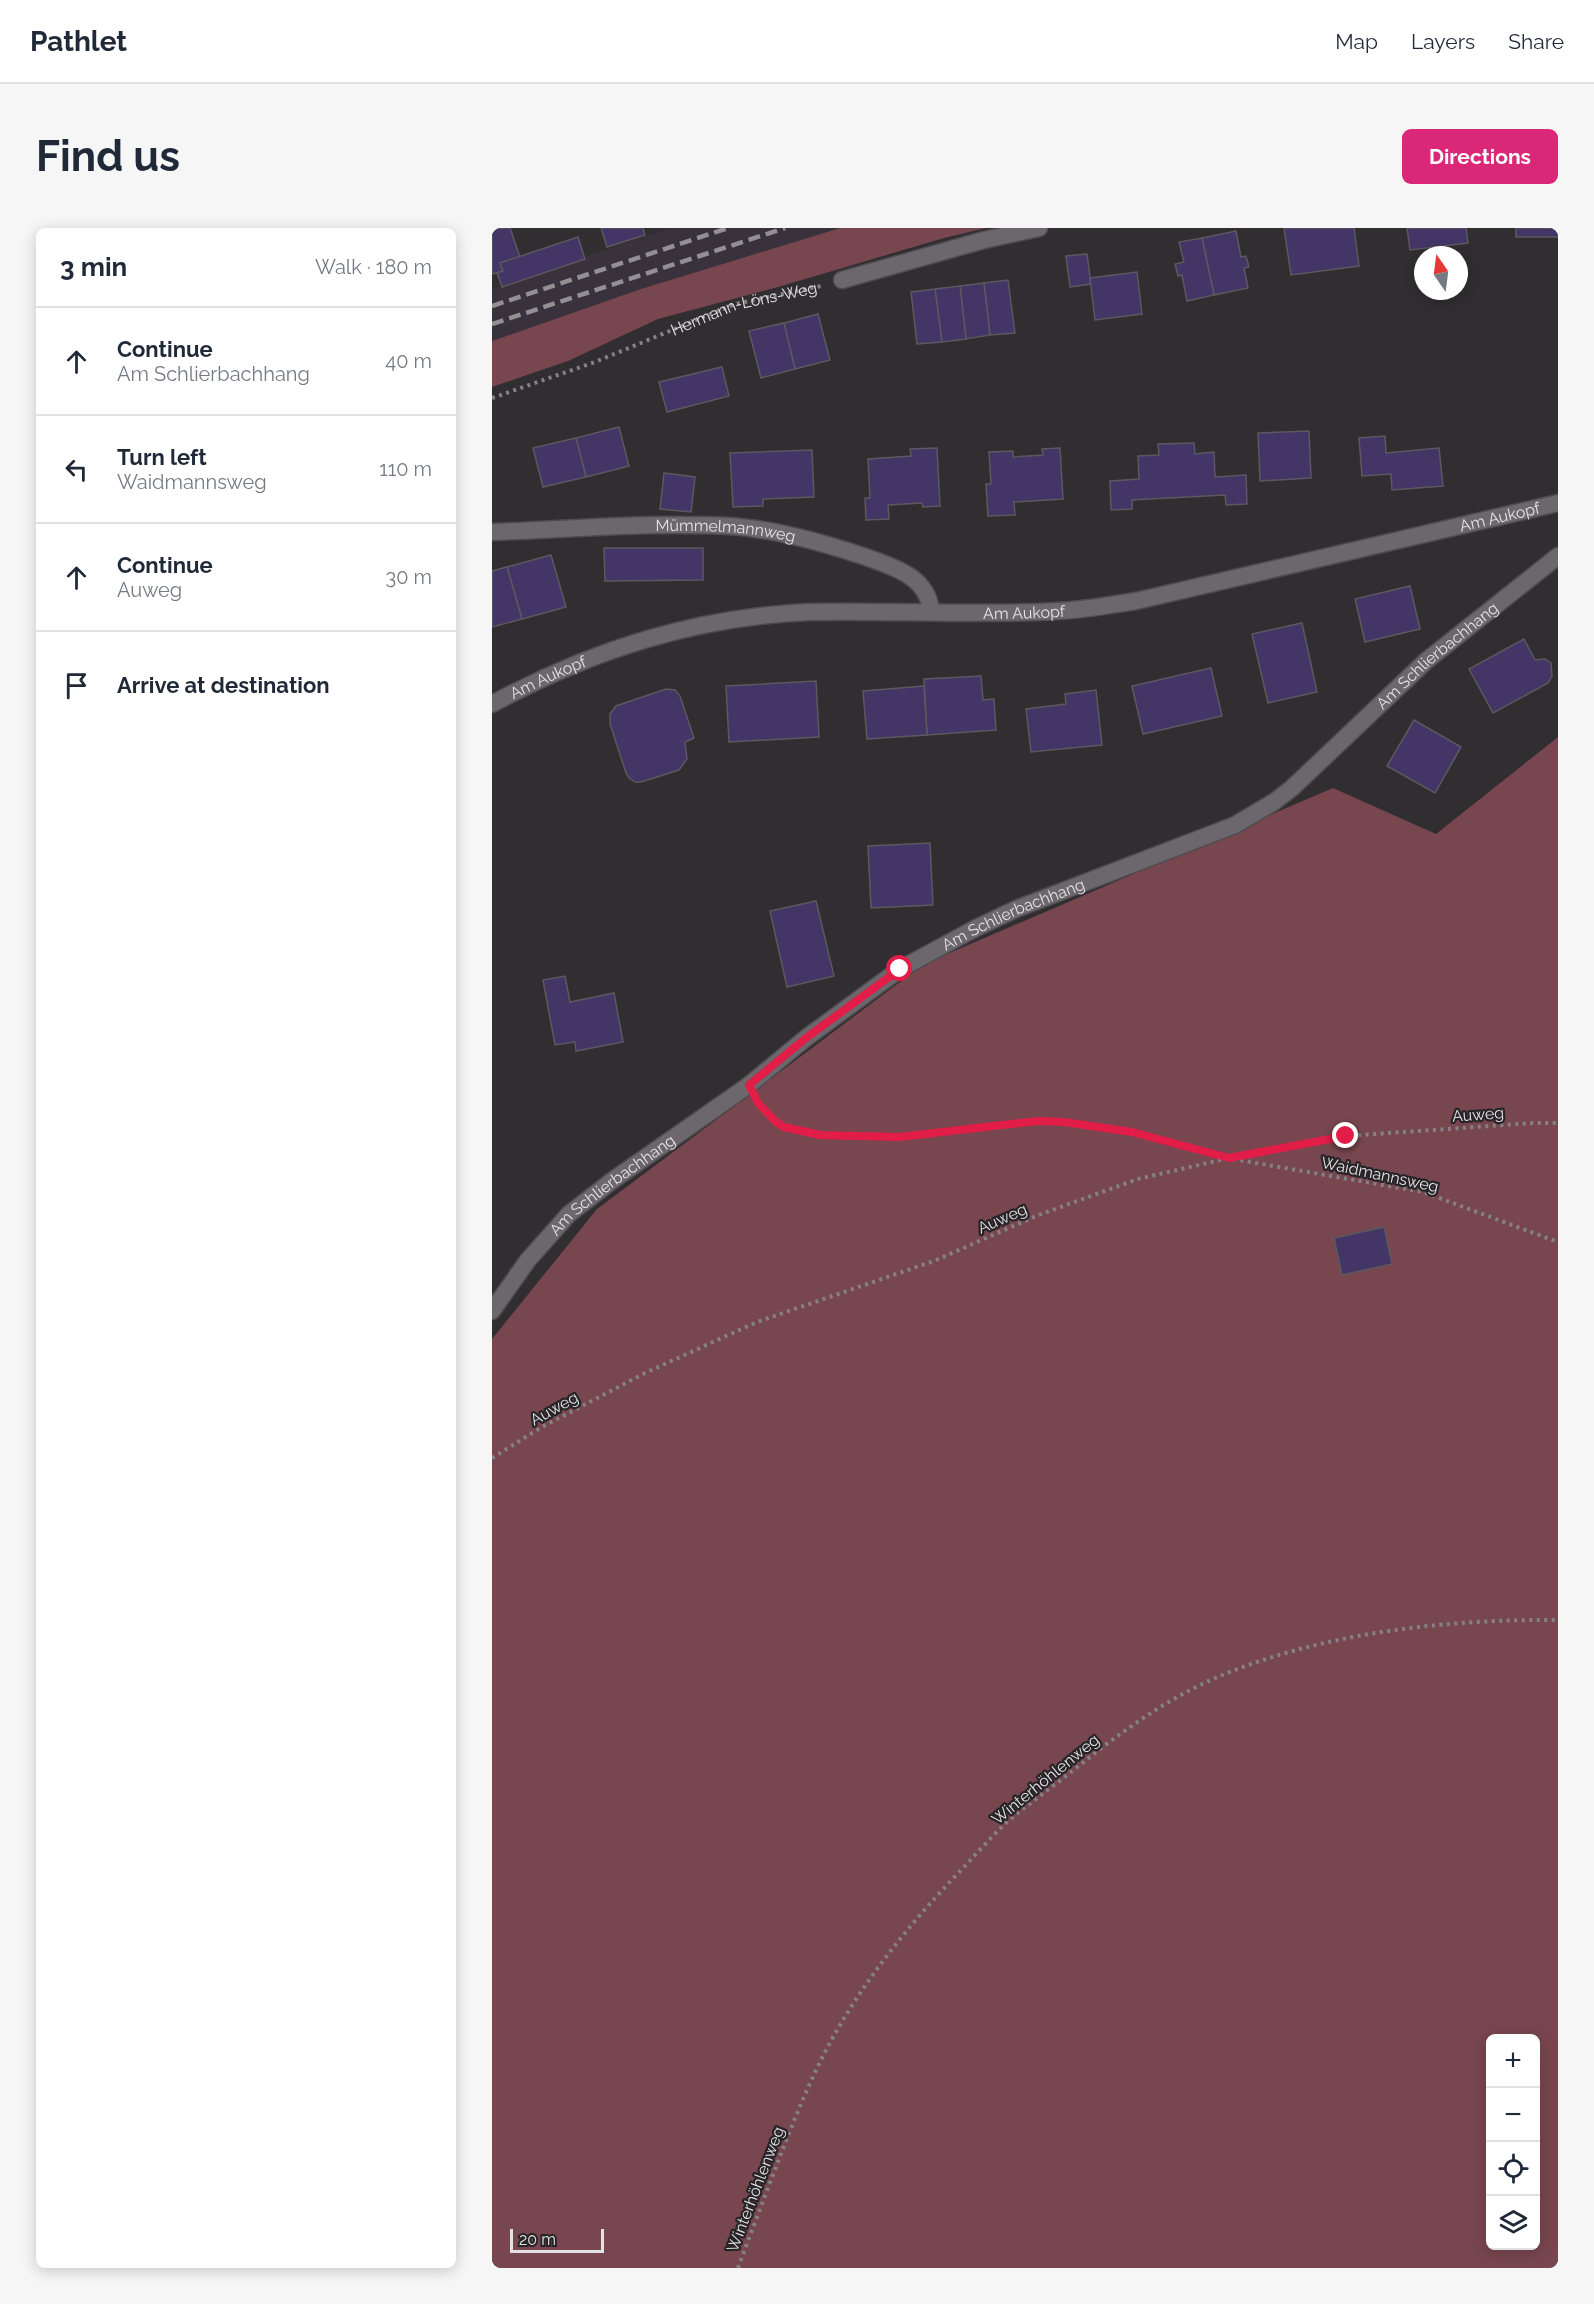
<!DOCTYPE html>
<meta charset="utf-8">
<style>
body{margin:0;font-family:Raleway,sans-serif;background:#f6f6f7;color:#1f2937}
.controls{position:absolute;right:18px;bottom:18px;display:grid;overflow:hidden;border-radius:9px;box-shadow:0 3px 15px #0003}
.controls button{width:54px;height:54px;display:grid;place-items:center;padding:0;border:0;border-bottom:2px solid #e0e1e3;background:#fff;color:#1f2937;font:30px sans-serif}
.compass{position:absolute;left:922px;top:18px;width:54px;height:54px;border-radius:50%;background:#fff;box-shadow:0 3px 15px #0003;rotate:346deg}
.scale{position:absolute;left:18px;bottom:15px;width:94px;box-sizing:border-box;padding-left:6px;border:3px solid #e3e1e4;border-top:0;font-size:16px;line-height:21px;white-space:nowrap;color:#e3e1e4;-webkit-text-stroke:4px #272428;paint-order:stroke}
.stop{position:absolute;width:18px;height:18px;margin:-14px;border:4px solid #e11d48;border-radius:50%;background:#fff}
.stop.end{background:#e11d48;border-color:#fff;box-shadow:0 2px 6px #0008}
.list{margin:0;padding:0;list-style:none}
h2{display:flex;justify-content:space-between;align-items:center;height:78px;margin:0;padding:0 24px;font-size:26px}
h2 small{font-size:20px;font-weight:400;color:#747a83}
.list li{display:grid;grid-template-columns:39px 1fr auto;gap:18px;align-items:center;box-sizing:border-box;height:108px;padding:0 24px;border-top:2px solid #e0e1e3}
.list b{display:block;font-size:22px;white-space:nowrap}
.list p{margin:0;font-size:20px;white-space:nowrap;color:#747a83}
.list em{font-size:20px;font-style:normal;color:#747a83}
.icon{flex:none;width:33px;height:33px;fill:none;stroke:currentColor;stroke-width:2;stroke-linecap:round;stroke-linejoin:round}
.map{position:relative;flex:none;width:1066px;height:2040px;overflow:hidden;border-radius:9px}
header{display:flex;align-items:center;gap:36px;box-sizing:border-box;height:84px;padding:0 30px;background:#fff;border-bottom:2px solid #e0e1e3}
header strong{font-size:28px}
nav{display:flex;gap:33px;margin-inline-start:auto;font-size:21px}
.intro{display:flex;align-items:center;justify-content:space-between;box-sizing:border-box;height:144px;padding:0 36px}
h1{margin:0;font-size:42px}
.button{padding:15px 27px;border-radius:9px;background:#db2777;color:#fff;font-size:21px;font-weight:700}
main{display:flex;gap:36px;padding:0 36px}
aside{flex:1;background:#fff;border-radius:9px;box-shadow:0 3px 15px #0003}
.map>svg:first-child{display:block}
.built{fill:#39313b}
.green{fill:#78464f;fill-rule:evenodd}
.building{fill:#433667;stroke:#5a595f;stroke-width:1.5}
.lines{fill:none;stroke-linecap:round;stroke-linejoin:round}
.minor-casing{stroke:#4e4b4f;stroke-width:19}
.path{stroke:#858286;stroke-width:4;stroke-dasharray:3 4.5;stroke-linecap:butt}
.minor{stroke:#6c676d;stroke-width:16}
.rail{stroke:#929093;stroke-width:4.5;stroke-dasharray:12 6;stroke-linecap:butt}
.route{stroke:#e11d48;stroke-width:8}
.labels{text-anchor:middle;stroke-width:4.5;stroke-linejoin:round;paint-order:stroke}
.street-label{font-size:16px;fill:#e3e1e4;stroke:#272428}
</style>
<header>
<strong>Pathlet</strong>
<nav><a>Map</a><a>Layers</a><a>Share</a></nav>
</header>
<div class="intro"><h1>Find us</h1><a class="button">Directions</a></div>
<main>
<aside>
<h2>3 min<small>Walk · 180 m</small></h2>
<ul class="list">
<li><svg class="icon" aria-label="ahead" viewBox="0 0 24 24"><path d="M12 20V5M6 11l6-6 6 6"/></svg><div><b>Continue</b><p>Am Schlierbachhang</p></div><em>40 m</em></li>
<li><svg class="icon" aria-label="left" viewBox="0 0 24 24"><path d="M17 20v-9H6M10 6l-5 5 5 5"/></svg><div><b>Turn left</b><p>Waidmannsweg</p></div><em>110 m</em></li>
<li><svg class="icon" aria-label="ahead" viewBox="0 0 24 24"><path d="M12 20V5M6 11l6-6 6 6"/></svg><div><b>Continue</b><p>Auweg</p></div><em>30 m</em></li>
<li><svg class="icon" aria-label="arrive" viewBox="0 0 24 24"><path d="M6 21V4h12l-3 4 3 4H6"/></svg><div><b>Arrive at destination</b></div></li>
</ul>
</aside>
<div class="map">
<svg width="1066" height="2040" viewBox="0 0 1066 2040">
<rect width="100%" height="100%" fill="#312e32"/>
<polygon class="built" points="177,0 348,0 149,61 0,113 0,61"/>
<g class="green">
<polygon points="348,0 494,0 452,10 286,59 166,91 76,133 0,159 0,113 149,61"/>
<path d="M1066,509V2040H0V1111L105,981L432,736L841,560L944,606ZM999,1810H1044V2018H999Z"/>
</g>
<g class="building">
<polygon points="0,0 18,0 28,29 8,35 11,43 0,46"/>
<polygon points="109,0 151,0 153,7 115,19"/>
<polygon points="792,0 862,0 867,38 799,47"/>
<polygon points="915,0 974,0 976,15 918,22"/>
<rect x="1024" y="0" width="42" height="9"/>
<polygon points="744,3 749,29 754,28 757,39 752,40 756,60 722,67 710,10"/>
<polygon points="86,9 93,31 10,59 5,45 11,43 8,35"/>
<polygon points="710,10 722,67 695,73 690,47 686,48 683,36 692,34 687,14"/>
<polygon points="595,26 599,56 578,59 574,28"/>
<polygon points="645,44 650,86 603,92 598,50"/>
<polygon points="516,52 523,105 498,107 492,55"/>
<polygon points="492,55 498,107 474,111 468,58"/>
<polygon points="468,58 474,111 450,114 443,61"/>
<polygon points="443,61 450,114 425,116 419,64"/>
<polygon points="326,86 338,132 303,141 292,95"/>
<polygon points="292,95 303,141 269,150 257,103"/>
<polygon points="230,139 237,168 175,184 167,154"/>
<polygon points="127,199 137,238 94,249 84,210"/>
<polygon points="817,203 819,250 768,253 766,205"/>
<polygon points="893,208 894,225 947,220 951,258 900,262 899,246 870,248 867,210"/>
<polygon points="84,210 94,249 51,259 41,220"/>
<polygon points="702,215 703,226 722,224 723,249 754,247 755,276 734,277 733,267 640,272 640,281 619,282 618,253 647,251 646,228 667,227 666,216"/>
<polygon points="445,220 448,278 431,279 430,275 396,277 397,291 374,292 373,270 378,270 376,231 419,228 418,221"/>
<polygon points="568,220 571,271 522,274 523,287 496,288 494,256 499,256 497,224 521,223 521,229 551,227 550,221"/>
<polygon points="320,222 322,269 271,271 271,278 241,279 238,225"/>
<polygon points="172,245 203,249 199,284 168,281"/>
<polygon points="112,320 211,320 211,352 113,353"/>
<polygon points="59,327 74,379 30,391 15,339"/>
<polygon points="15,339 30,391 0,399 0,343"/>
<polygon points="918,358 928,401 873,414 863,371"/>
<polygon points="810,395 825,464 776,475 760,406"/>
<polygon points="1032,411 1043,432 1053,431 1059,435 1060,448 1056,455 1001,485 977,441"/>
<polygon points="719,440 730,488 651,506 640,458"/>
<polygon points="489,448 491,472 502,471 504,502 435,507 432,451"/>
<polygon points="324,453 327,509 237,514 234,458"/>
<polygon points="432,458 435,507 375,511 371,463"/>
<polygon points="174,461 183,462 188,468 202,510 193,514 195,531 187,542 149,554 143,554 137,550 134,545 118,496 118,486 124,478"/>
<polygon points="604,462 610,517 539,524 534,481 574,476 573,466"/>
<polygon points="922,492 969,519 943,565 895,538"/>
<polygon points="438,615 441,677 379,680 376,618"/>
<polygon points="324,673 342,748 295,759 278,683"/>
<polygon points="73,748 78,774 122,765 131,814 84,823 83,814 63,817 51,752"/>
<polygon points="892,999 900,1036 850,1047 842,1010"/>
</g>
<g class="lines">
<defs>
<g id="minor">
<polyline points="350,52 492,12 547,0"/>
<path id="s2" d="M0,304C55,302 109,298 164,297C197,297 231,296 264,301C302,306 338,317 374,329C402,339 436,349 439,383"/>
<path id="s3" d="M0,476C100,422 203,389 317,384C400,382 484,388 566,383C592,382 618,377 644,373L1066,275"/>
<path id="s4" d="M0,1083L36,1032L77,986L121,952L257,857L314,810L408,741L484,700L524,681L743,597L782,574L800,560L934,433L1066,328"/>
</g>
</defs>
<use href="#minor" class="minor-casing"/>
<g class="path">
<path id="s1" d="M0,170L103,134L243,76L329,58"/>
<polyline points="269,879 275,887 292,899 328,907 408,909 510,897 546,893 572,894 640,905 734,929"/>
<polyline points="741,931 931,964 1066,1014"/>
<polyline points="0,1230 50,1199 153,1145 265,1094 442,1033 544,988 646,951 737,930 854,908 1041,895 1066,895"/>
<path d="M246,2040C255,2015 265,1990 274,1965C291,1921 307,1877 328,1834C364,1761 416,1697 473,1638C487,1623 501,1607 516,1593C535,1577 555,1563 574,1548C620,1511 667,1475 721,1451C827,1405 952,1391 1066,1392"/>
</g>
<use href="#minor" class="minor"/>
<g class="rail">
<polyline points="0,78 236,0"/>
<polyline points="0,96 293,0"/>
</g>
</g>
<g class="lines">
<polyline class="route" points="408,741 314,810 257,857 266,875 284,894 292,899 328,907 408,909 510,897 546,893 572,894 640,904 737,930 854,908"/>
</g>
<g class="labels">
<g class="street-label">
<text dy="6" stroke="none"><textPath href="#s1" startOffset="268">Hermann-Löns-Weg</textPath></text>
<text dy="6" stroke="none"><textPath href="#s3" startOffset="1034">Am Aukopf</textPath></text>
<text dy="6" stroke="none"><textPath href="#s2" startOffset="234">Mümmelmannweg</textPath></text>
<text dy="6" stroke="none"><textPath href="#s3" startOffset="548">Am Aukopf</textPath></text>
<text dy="6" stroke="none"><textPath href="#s4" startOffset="1166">Am Schlierbachhang</textPath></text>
<text dy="6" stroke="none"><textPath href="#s3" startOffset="62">Am Aukopf</textPath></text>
<text dy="6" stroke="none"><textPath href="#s4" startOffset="662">Am Schlierbachhang</textPath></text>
<text transform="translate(986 886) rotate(-4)" y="6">Auweg</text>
<text transform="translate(888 946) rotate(12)" y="6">Waidmannsweg</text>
<text dy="6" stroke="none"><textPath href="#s4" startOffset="176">Am Schlierbachhang</textPath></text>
<text transform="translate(510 990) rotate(-24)" y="6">Auweg</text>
<text transform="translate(62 1180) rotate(-29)" y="6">Auweg</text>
<text transform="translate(553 1551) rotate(-39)" y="6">Winterhöhlenweg</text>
<text transform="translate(263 1961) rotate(-69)" y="6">Winterhöhlenweg</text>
</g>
</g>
</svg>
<div class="controls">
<button>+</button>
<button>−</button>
<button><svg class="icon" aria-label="locate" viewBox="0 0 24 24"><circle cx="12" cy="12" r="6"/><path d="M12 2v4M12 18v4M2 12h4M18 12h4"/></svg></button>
<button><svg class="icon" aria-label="layers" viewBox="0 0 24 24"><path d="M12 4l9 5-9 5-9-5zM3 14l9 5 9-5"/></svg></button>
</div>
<svg class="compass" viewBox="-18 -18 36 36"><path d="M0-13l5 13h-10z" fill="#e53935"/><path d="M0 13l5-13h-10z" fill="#747a83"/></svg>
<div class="scale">20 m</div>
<div class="stop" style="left:408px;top:741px"></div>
<div class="stop end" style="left:854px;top:908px"></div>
</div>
</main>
